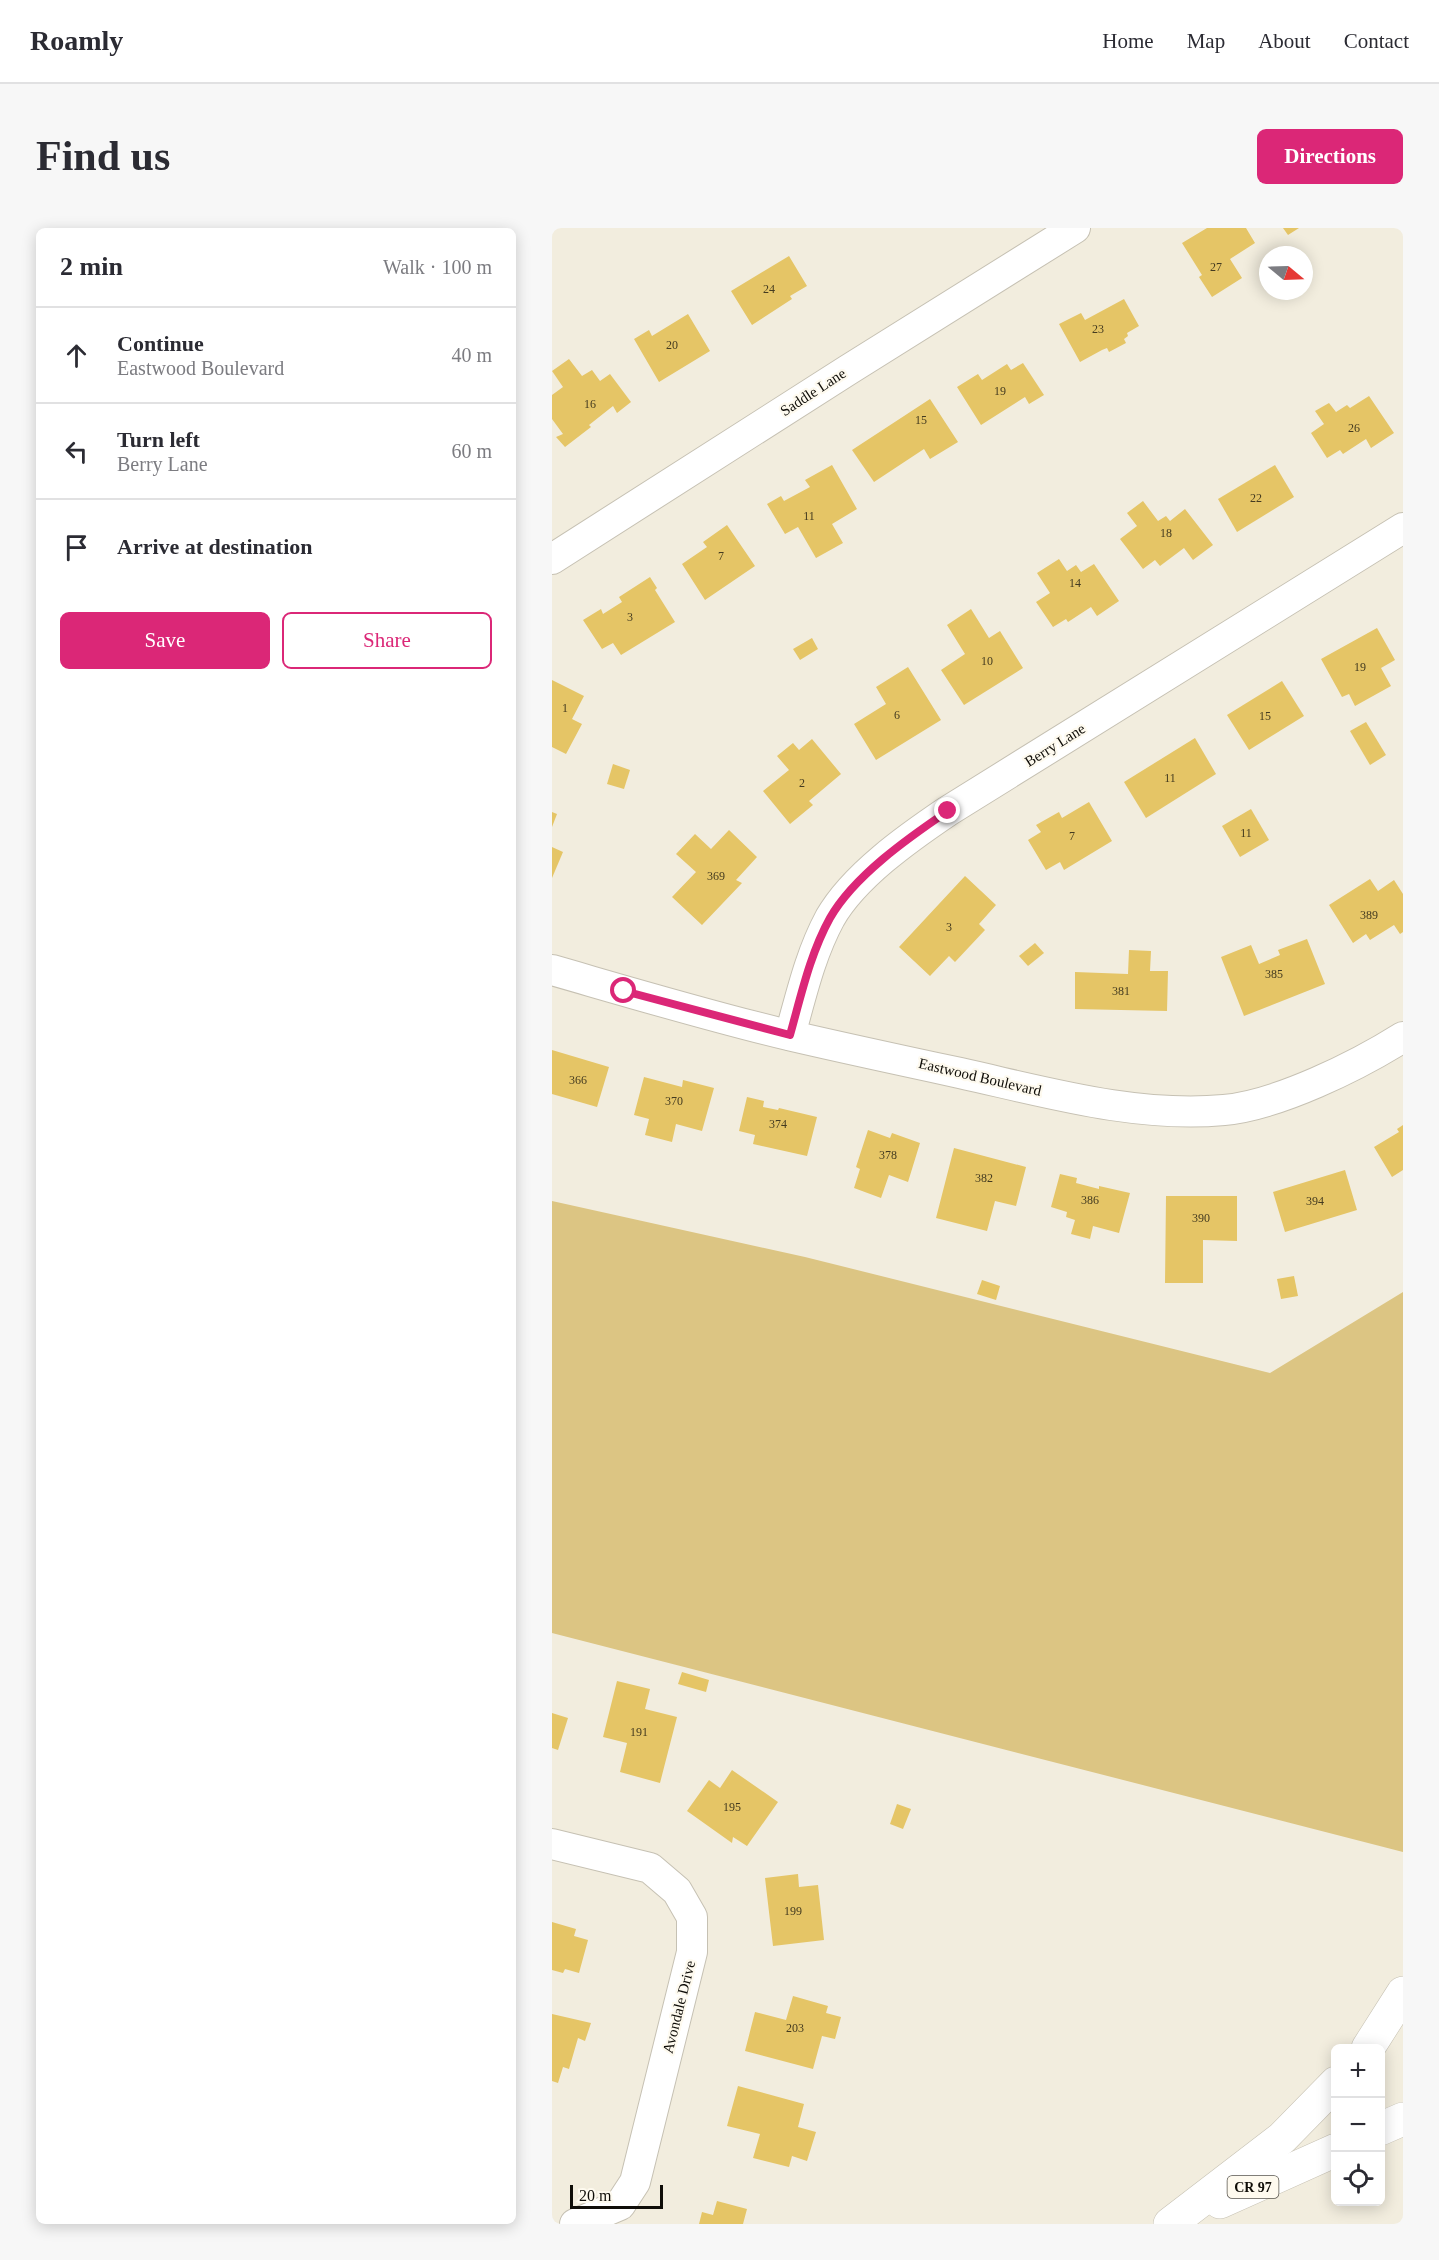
<!DOCTYPE html>
<meta charset="utf-8">
<style>
body{margin:0;font-family:"Times New Roman",serif;background:#f7f7f7;color:#2b2b33}
.controls{position:absolute;right:18px;bottom:18px;display:grid;overflow:hidden;border-radius:9px;box-shadow:0 3px 15px #0003}
.controls button{width:54px;height:54px;display:grid;place-items:center;padding:0;border:0;border-bottom:2px solid #e1e1e2;background:#fff;color:#2b2b33;font:30px sans-serif}
.compass{position:absolute;left:707px;top:18px;width:54px;height:54px;border-radius:50%;background:#fff;box-shadow:0 3px 15px #0003;rotate:109deg}
.scale{position:absolute;left:18px;bottom:15px;width:93px;box-sizing:border-box;padding-left:6px;border:3px solid #0f0d08;border-top:0;font-size:16px;line-height:21px;white-space:nowrap;color:#0f0d08;-webkit-text-stroke:4px #fefaef;paint-order:stroke}
.stop{position:absolute;width:18px;height:18px;margin:-14px;border:4px solid #db2777;border-radius:50%;background:#fff}
.stop.end{background:#db2777;border-color:#fff;box-shadow:0 2px 6px #0008}
.list{margin:0;padding:0;list-style:none}
h2{display:flex;justify-content:space-between;align-items:center;height:78px;margin:0;padding:0 24px;font-size:26px}
h2 small{font-size:20px;font-weight:400;color:#7c7c81}
.list li{display:grid;grid-template-columns:39px 1fr auto;gap:18px;align-items:center;box-sizing:border-box;height:96px;padding:0 24px;border-top:2px solid #e1e1e2}
.list b{display:block;font-size:22px;white-space:nowrap}
.list p{margin:0;font-size:20px;white-space:nowrap;color:#7c7c81}
.list em{font-size:20px;font-style:normal;color:#7c7c81}
.actions{display:flex;gap:12px;padding:18px 24px}
.actions a{flex:1;padding:14px 0;border:2px solid #db2777;border-radius:9px;text-align:center;font-size:21px;color:#db2777}
.actions .main{background:#db2777;color:#fff}
.icon{flex:none;width:33px;height:33px;fill:none;stroke:currentColor;stroke-width:2;stroke-linecap:round;stroke-linejoin:round}
.map{position:relative;flex:none;width:851px;height:1996px;overflow:hidden;border-radius:9px}
header{display:flex;align-items:center;gap:36px;box-sizing:border-box;height:84px;padding:0 30px;background:#fff;border-bottom:2px solid #e1e1e2}
header strong{font-size:28px}
nav{display:flex;gap:33px;margin-inline-start:auto;font-size:21px}
.intro{display:flex;align-items:center;justify-content:space-between;box-sizing:border-box;height:144px;padding:0 36px}
h1{margin:0;font-size:42px}
.button{padding:15px 27px;border-radius:9px;background:#db2777;color:#fff;font-size:21px;font-weight:700}
main{display:flex;gap:36px;padding:0 36px}
aside{flex:1;background:#fff;border-radius:9px;box-shadow:0 3px 15px #0003}
.map>svg:first-child{display:block}
.green{fill:#dcc583}
.building{fill:#e5c566}
.lines{fill:none;stroke-linecap:round;stroke-linejoin:round}
.minor-casing{stroke:#c6c1b3;stroke-width:32}
.highway-casing{stroke:#c6c1b3;stroke-width:34}
.minor{stroke:#fff;stroke-width:30}
.highway{stroke:#fff;stroke-width:33}
.route{stroke:#db2777;stroke-width:8}
.labels{text-anchor:middle;stroke-width:4.5;stroke-linejoin:round;paint-order:stroke}
.number-label{font-size:12px;fill:#443b20}
.shield{fill:#fefaef;stroke:#57544d;stroke-width:1.5}
.shield-label{font-size:14px;font-weight:bold;fill:#0f0d08}
.street-label{font-size:15px;fill:#0f0d08;stroke:#fefaef}
</style>
<header>
<strong>Roamly</strong>
<nav><a>Home</a><a>Map</a><a>About</a><a>Contact</a></nav>
</header>
<div class="intro"><h1>Find us</h1><a class="button">Directions</a></div>
<main>
<aside>
<h2>2 min<small>Walk · 100 m</small></h2>
<ul class="list">
<li><svg class="icon" aria-label="ahead" viewBox="0 0 24 24"><path d="M12 20V5M6 11l6-6 6 6"/></svg><div><b>Continue</b><p>Eastwood Boulevard</p></div><em>40 m</em></li>
<li><svg class="icon" aria-label="left" viewBox="0 0 24 24"><path d="M17 20v-9H6M10 6l-5 5 5 5"/></svg><div><b>Turn left</b><p>Berry Lane</p></div><em>60 m</em></li>
<li><svg class="icon" aria-label="arrive" viewBox="0 0 24 24"><path d="M6 21V4h12l-3 4 3 4H6"/></svg><div><b>Arrive at destination</b></div></li>
</ul>
<div class="actions"><a class="main">Save</a><a>Share</a></div>
</aside>
<div class="map">
<svg width="851" height="1996" viewBox="0 0 851 1996">
<rect width="100%" height="100%" fill="#f2edde"/>
<polygon class="green" points="0,973 253,1029 718,1145 851,1064 851,1624 0,1405"/>
<g class="building">
<polygon points="655,0 694,0 703,15 678,31 690,50 660,69 647,49 650,47 630,15"/>
<polygon points="731,0 747,0 736,7"/>
<polygon points="237,28 255,58 238,68 240,71 200,97 179,63"/>
<polygon points="572,71 587,98 575,105 576,108 572,111 574,115 557,124 555,120 550,122 528,134 507,96 529,85 533,92"/>
<polygon points="136,86 158,123 107,154 82,111 97,102 100,108"/>
<polygon points="17,131 30,148 40,142 48,153 58,146 79,174 65,185 61,178 37,197 39,199 13,219 4,209 11,206 0,191 0,167 11,159 0,143"/>
<polygon points="471,135 492,167 477,176 473,169 429,197 405,159 426,146 430,152 455,136 459,142"/>
<polygon points="817,168 842,205 819,220 814,211 791,226 788,222 775,230 759,205 772,196 763,183 777,175 784,184 795,177 798,180"/>
<polygon points="378,171 406,214 378,231 372,221 322,254 300,222"/>
<polygon points="280,237 305,281 280,296 291,315 264,330 246,299 233,306 215,276 229,268 232,273 258,259 253,252"/>
<polygon points="723,237 742,269 685,304 666,271"/>
<polygon points="591,273 606,293 614,288 618,293 633,281 661,317 641,332 632,320 608,338 603,332 591,341 568,311 585,298 575,285"/>
<polygon points="175,297 203,338 153,372 130,336 155,319 151,314"/>
<polygon points="507,331 515,343 524,337 529,344 542,336 567,373 545,388 539,379 516,394 514,391 501,399 484,374 498,365 485,345"/>
<polygon points="98,349 105,360 103,362 123,394 69,427 61,415 50,421 31,392 49,381 51,386 70,374 67,369"/>
<polygon points="419,381 437,410 448,403 471,440 412,477 389,442 413,426 395,397"/>
<polygon points="825,400 843,432 829,440 839,458 803,478 797,466 790,469 769,431"/>
<polygon points="260,410 266,421 248,432 241,421"/>
<polygon points="356,439 389,492 324,532 302,496 334,476 324,459"/>
<polygon points="0,452 32,468 20,491 30,496 14,526 0,519"/>
<polygon points="730,453 752,488 697,522 675,487"/>
<polygon points="814,494 834,527 818,537 798,503"/>
<polygon points="643,510 664,546 594,590 572,554"/>
<polygon points="260,511 289,546 257,573 261,577 238,596 211,563 237,542 225,528 241,515 247,522"/>
<polygon points="61,536 78,542 72,561 55,556"/>
<polygon points="537,574 560,613 512,642 508,634 494,642 476,612 489,604 484,597 507,584 510,590"/>
<polygon points="699,581 717,612 688,629 670,598"/>
<polygon points="0,584 5,586 0,599"/>
<polygon points="177,602 205,629 184,652 190,655 150,697 120,669 144,644 124,626 143,606 159,621"/>
<polygon points="0,619 11,624 0,650"/>
<polygon points="413,648 444,677 427,696 433,702 403,734 397,728 378,748 347,719"/>
<polygon points="818,651 826,663 842,652 851,666 851,704 848,706 842,697 818,712 814,706 801,715 777,677"/>
<polygon points="755,711 773,756 692,788 669,729 699,717 707,736 728,727 726,722"/>
<polygon points="483,715 492,725 476,738 467,728"/>
<polygon points="577,722 599,723 598,743 616,743 615,783 523,781 523,744 576,746"/>
<polygon points="0,822 57,839 45,879 0,866"/>
<polygon points="92,849 130,859 131,852 162,860 150,903 124,896 120,914 93,907 97,891 82,887"/>
<polygon points="195,869 212,873 211,879 226,882 227,880 265,889 255,928 201,916 203,907 187,903"/>
<polygon points="851,897 851,942 840,949 822,919 847,904 845,901"/>
<polygon points="316,902 338,910 340,905 368,915 356,954 337,947 329,970 302,960 308,941 304,939"/>
<polygon points="402,920 474,939 464,978 443,973 435,1003 384,990"/>
<polygon points="793,942 805,982 733,1004 721,964"/>
<polygon points="508,946 525,950 524,955 547,961 547,958 578,965 567,1005 541,998 538,1011 519,1006 523,992 514,989 515,984 499,979"/>
<polygon points="614,968 685,968 685,1013 651,1012 651,1055 613,1055"/>
<polygon points="742,1048 746,1068 729,1071 725,1051"/>
<polygon points="430,1052 448,1058 444,1072 425,1066"/>
<polygon points="130,1444 157,1452 154,1464 126,1456"/>
<polygon points="65,1453 98,1461 93,1481 125,1489 108,1555 68,1544 75,1515 51,1509"/>
<polygon points="0,1485 16,1490 6,1522 0,1520"/>
<polygon points="180,1542 226,1574 195,1618 181,1609 180,1615 135,1583 157,1552 168,1560"/>
<polygon points="345,1576 359,1581 351,1601 338,1596"/>
<polygon points="246,1646 247,1659 266,1657 272,1712 221,1718 213,1650"/>
<polygon points="0,1694 24,1701 22,1708 36,1712 27,1745 13,1741 11,1745 0,1742"/>
<polygon points="241,1768 276,1778 274,1785 289,1789 283,1811 270,1808 261,1841 193,1823 203,1784 234,1792"/>
<polygon points="0,1786 39,1795 33,1813 26,1810 17,1841 11,1839 6,1855 0,1853"/>
<polygon points="186,1858 252,1876 246,1899 264,1904 255,1933 240,1928 237,1939 201,1930 208,1906 175,1898"/>
<polygon points="165,1973 195,1981 191,1996 147,1996 150,1984 161,1987"/>
</g>
<g class="lines">
<defs>
<g id="minor">
<polyline points="0,331 296,142 523,0"/>
<path d="M0,742C80,765 160,789 240,808C296,821 352,833 408,845C494,864 583,890 672,882C726,877 805,838 851,809"/>
<path d="M238,807C249,768 258,727 278,690C302,648 356,610 396,583L851,300"/>
<polyline points="0,1616 98,1640 125,1663 140,1689 140,1724 83,1954 68,1977 23,1996"/>
</g>
<g id="highway">
<polyline points="816,1820 851,1765"/>
<polyline points="828,1901 851,1891"/>
<polyline points="668,1974 784,1922"/>
<polyline points="618,1996 730,1910 784,1855"/>
</g>
</defs>
<use href="#minor" class="minor-casing"/>
<use href="#highway" class="highway-casing"/>
<use href="#minor" class="minor"/>
<use href="#highway" class="highway"/>
</g>
<g class="lines">
<path class="route" d="M72,763L238,807C249,768 258,726 278,690C302,648 356,610 396,583"/>
</g>
<g class="labels">
<g class="number-label">
<text x="664" y="43">27</text>
<text x="217" y="65">24</text>
<text x="546" y="105">23</text>
<text x="120" y="121">20</text>
<text x="448" y="167">19</text>
<text x="38" y="180">16</text>
<text x="369" y="196">15</text>
<text x="802" y="204">26</text>
<text x="704" y="274">22</text>
<text x="257" y="292">11</text>
<text x="614" y="309">18</text>
<text x="169" y="332">7</text>
<text x="523" y="359">14</text>
<text x="78" y="393">3</text>
<text x="435" y="437">10</text>
<text x="808" y="443">19</text>
<text x="13" y="484">1</text>
<text x="345" y="491">6</text>
<text x="713" y="492">15</text>
<text x="618" y="554">11</text>
<text x="250" y="559">2</text>
<text x="694" y="609">11</text>
<text x="520" y="612">7</text>
<text x="164" y="652">369</text>
<text x="817" y="691">389</text>
<text x="397" y="703">3</text>
<text x="722" y="750">385</text>
<text x="569" y="767">381</text>
<text x="26" y="856">366</text>
<text x="122" y="877">370</text>
<text x="226" y="900">374</text>
<text x="336" y="931">378</text>
<text x="432" y="954">382</text>
<text x="538" y="976">386</text>
<text x="763" y="977">394</text>
<text x="649" y="994">390</text>
<text x="87" y="1508">191</text>
<text x="180" y="1583">195</text>
<text x="241" y="1687">199</text>
<text x="243" y="1804">203</text>
</g>
<rect class="shield" x="675.5" y="1948" width="51" height="22" rx="4.5"/>
<g class="shield-label">
<text x="701" y="1964">CR 97</text>
</g>
<g class="street-label">
<text transform="translate(261 164) rotate(-33)" y="5">Saddle Lane</text>
<text transform="translate(503 517) rotate(-32)" y="5">Berry Lane</text>
<text transform="translate(428 849) rotate(13)" y="5">Eastwood Boulevard</text>
<text transform="translate(127 1779) rotate(-76)" y="5">Avondale Drive</text>
</g>
</g>
</svg>
<div class="controls">
<button>+</button>
<button>−</button>
<button><svg class="icon" aria-label="locate" viewBox="0 0 24 24"><circle cx="12" cy="12" r="6"/><path d="M12 2v4M12 18v4M2 12h4M18 12h4"/></svg></button>
</div>
<svg class="compass" viewBox="-18 -18 36 36"><path d="M0-13l5 13h-10z" fill="#e53935"/><path d="M0 13l5-13h-10z" fill="#7c7c81"/></svg>
<div class="scale">20 m</div>
<div class="stop" style="left:72px;top:763px"></div>
<div class="stop end" style="left:396px;top:583px"></div>
</div>
</main>
